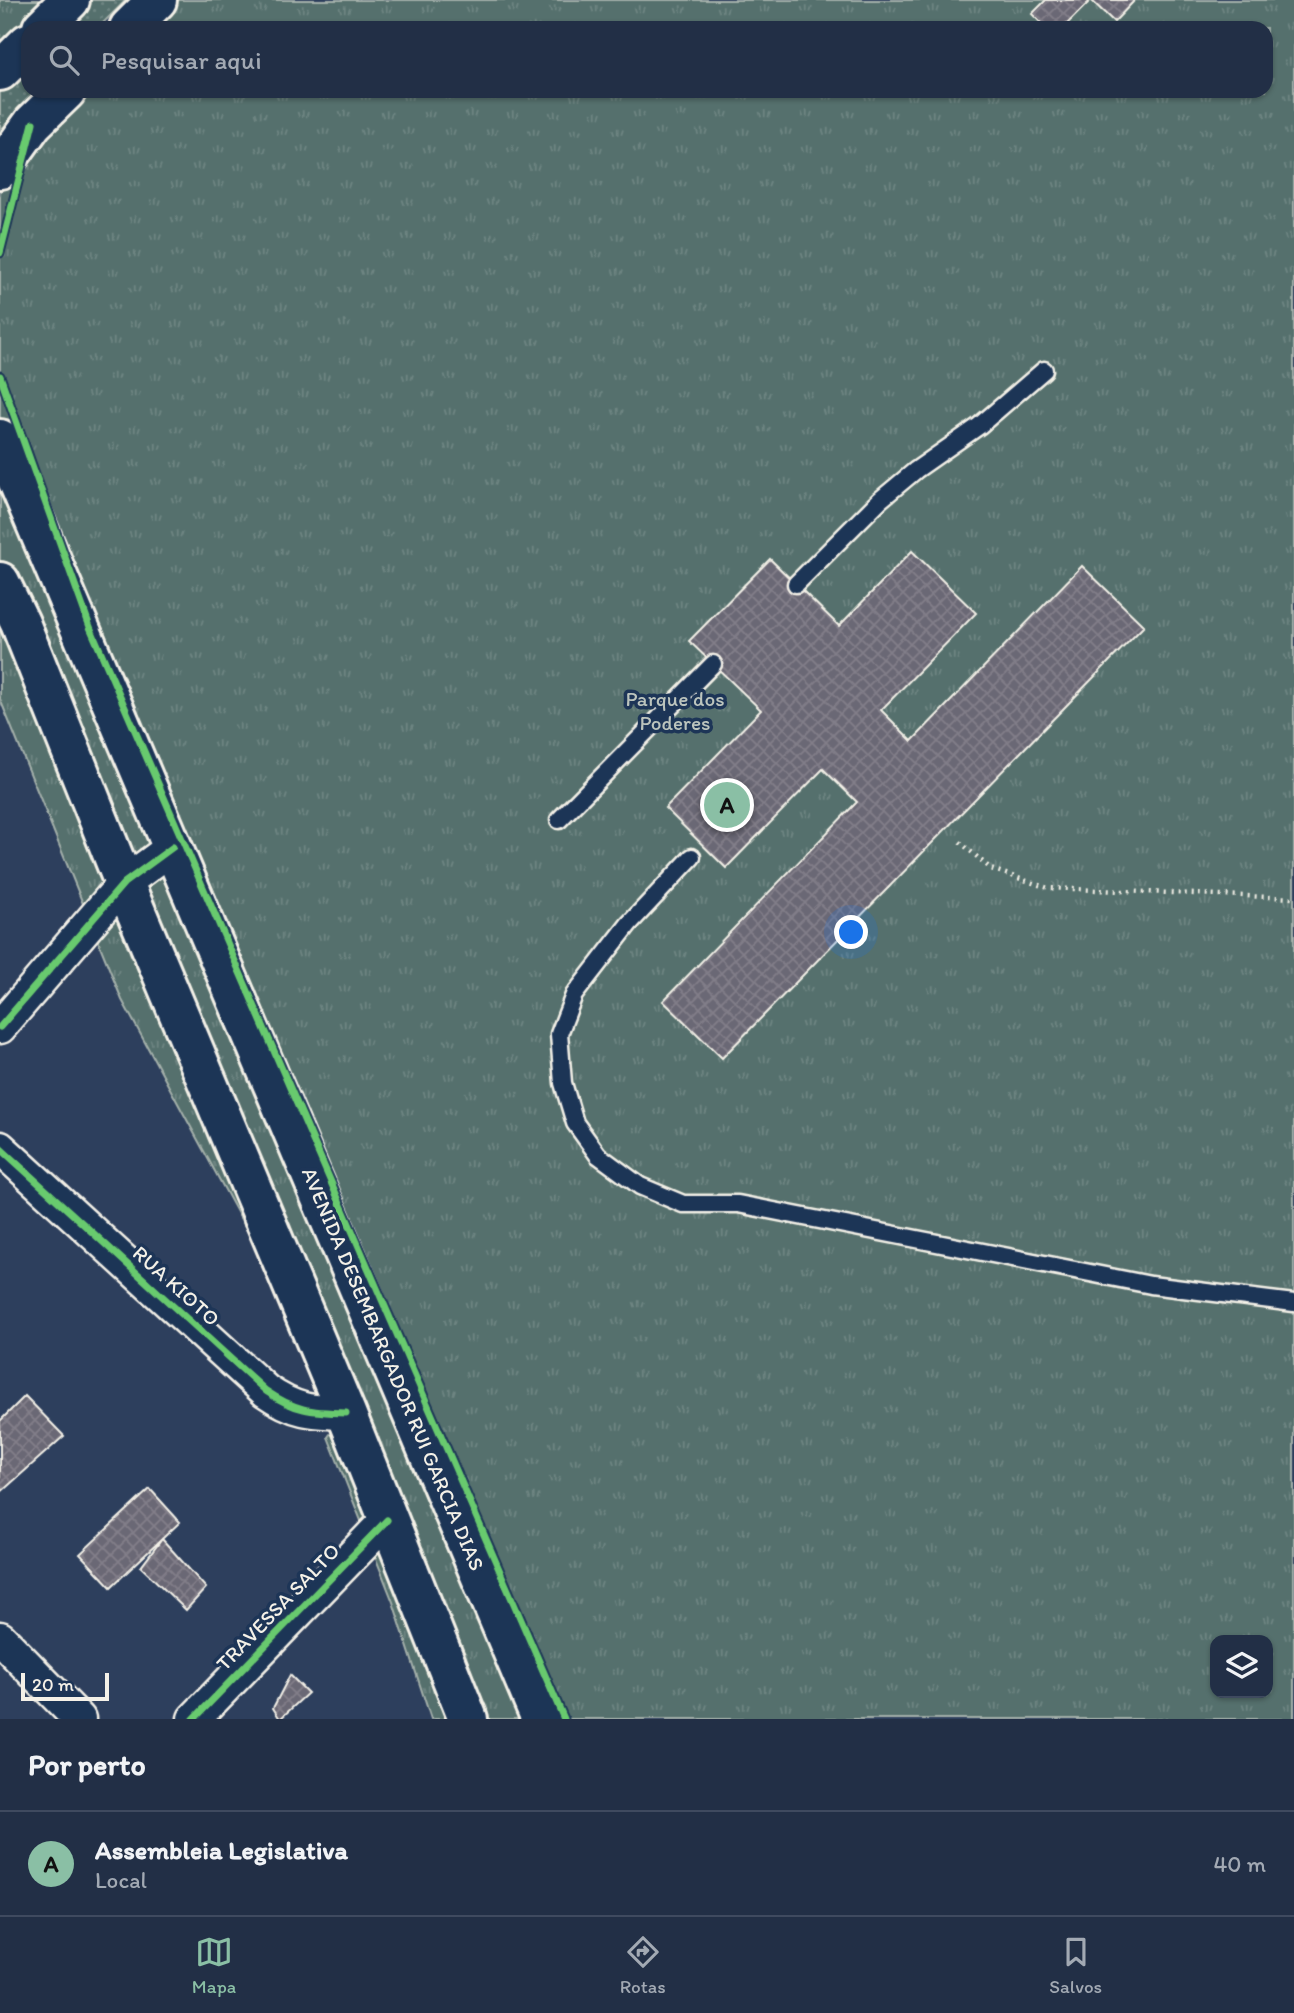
<!DOCTYPE html>
<html lang="pt">
<style>
body{margin:0;font-family:Itim,sans-serif;background:#2a374d;color:#f1f3f6}
.controls{position:absolute;right:21px;bottom:21px;display:grid;overflow:hidden;border-radius:14px;box-shadow:0 2px 5px #0004}
.controls button{width:63px;height:63px;display:grid;place-items:center;padding:0;border:0;border-bottom:2px solid #3f4a5f;background:#222f46;color:#f1f3f6;font:35px sans-serif}
.scale{position:absolute;left:21px;bottom:18px;width:88px;box-sizing:border-box;padding-left:7px;border:4px solid #f4f1e8;border-top:0;font-size:19px;line-height:24px;white-space:nowrap;color:#f4f1e8;-webkit-text-stroke:5px #1d3557;paint-order:stroke}
.you{position:absolute;left:852px;top:933px;width:24px;height:24px;margin:-18px;border:5px solid #fff;border-radius:50%;background:#1a73e8;box-shadow:0 0 0 10px #1a73e833}
.badge{display:grid;place-items:center;width:46px;height:46px;border-radius:50%;background:#8abfa5;color:#111;font-size:23px;font-weight:700}
.pin{position:absolute;translate:-50% -50%;border:4px solid #fff;box-shadow:0 2px 7px #0006}
.list{margin:0;padding:0;list-style:none}
h2{display:flex;justify-content:space-between;align-items:center;height:91px;margin:0;padding:0 28px;font-size:30px}
h2 small{font-size:23px;font-weight:400;color:#a2a9b3}
.list li{display:grid;grid-template-columns:46px 1fr auto;gap:21px;align-items:center;box-sizing:border-box;height:105px;padding:0 28px;border-top:2px solid #3f4a5f}
.list b{display:block;font-size:26px;white-space:nowrap}
.list p{margin:0;font-size:23px;white-space:nowrap;color:#a2a9b3}
.list em{font-size:23px;font-style:normal;color:#a2a9b3}
.icon{flex:none;width:38px;height:38px;fill:none;stroke:currentColor;stroke-width:2;stroke-linecap:round;stroke-linejoin:round}
.map{position:relative;flex:none;width:1294px;height:1719px;overflow:hidden}
.search{position:absolute;background:#222f46;box-shadow:0 2px 5px #0004;left:21px;right:21px;top:21px;height:77px;display:flex;align-items:center;gap:18px;box-sizing:border-box;padding:0 24px;border-radius:21px;color:#a2a9b3;font-size:26px}
.sheet{height:196px;background:#222f46}
nav{display:flex;justify-content:space-around;align-items:center;box-sizing:border-box;height:98px;border-top:2px solid #3f4a5f;background:#222f46;font-size:19px;color:#a2a9b3}
nav a{display:grid;justify-items:center;gap:4px}
nav .on{color:#8abfa5}
.map>svg:first-child{display:block}
.grass{fill:url(#grass-dots);stroke:#a4b0aa;stroke-width:2}
.park{fill:url(#park-tufts);stroke:#a4b0aa;stroke-width:2;fill-rule:evenodd}
.building{fill:url(#building-cross-hatch);stroke:#f4f1e8;stroke-width:2}
.lines{fill:none;stroke-linecap:round;stroke-linejoin:round}
.service-casing{stroke:#f4f1e8;stroke-width:21}
.minor-casing{stroke:#f4f1e8;stroke-width:37}
.secondary-casing{stroke:#f4f1e8;stroke-width:44}
.path{stroke:#f4f1e8;stroke-width:4.5;stroke-dasharray:2 5;stroke-linecap:butt}
.service{stroke:#1d3557;stroke-width:16}
.minor{stroke:#1d3557;stroke-width:32}
.secondary{stroke:#1d3557;stroke-width:38}
.cycleway-casing{stroke:#1d3557;stroke-width:11}
.cycleway{stroke:#67ca6e;stroke-width:7}
.labels{text-anchor:middle;stroke-width:7;stroke-linejoin:round;paint-order:stroke}
.park-label{font-size:21px;fill:#bcc4bd;stroke:#1d3557}
.street-label{font-size:21px;fill:#f4f1e8;stroke:#1d3557}
</style>
<div class="map">
<svg width="1294" height="1719" viewBox="0 0 1294 1719">
<defs>
<pattern id="grass-dots" width="8" height="8" patternUnits="userSpaceOnUse" patternTransform="scale(1.75)"><rect width="8" height="8" fill="#55706d"/><path d="M2 2h.1M6 6h.1" fill="none" stroke="#6e8582" stroke-width="1.8" stroke-linecap="round"/></pattern>
<pattern id="park-tufts" width="24" height="20" patternUnits="userSpaceOnUse" patternTransform="scale(1.75)"><rect width="24" height="20" fill="#55706d"/><path d="M3 7l-1-3M5 7V3M7 7l1-3M15 17l-1-3M17 17v-4M19 17l1-3" fill="none" stroke="#6e8582"/></pattern>
<pattern id="building-cross-hatch" width="8" height="8" patternUnits="userSpaceOnUse" patternTransform="scale(1.75)"><rect width="8" height="8" fill="#6b6875"/><path d="M0 0l8 8M0 8l8-8" fill="none" stroke="#817e89"/></pattern>
</defs>
<rect width="100%" height="100%" fill="#2d3f5d"/>
<filter id="ink" filterUnits="userSpaceOnUse"><feTurbulence type="fractalNoise" baseFrequency=".0143" numOctaves="2"/><feDisplacementMap in="SourceGraphic" scale="14" xChannelSelector="R" yChannelSelector="G"/><feConvolveMatrix kernelMatrix="1 2 1 2 8 2 1 2 1" color-interpolation-filters="sRGB"/></filter>
<g filter="url(#ink)">
<g class="grass">
<polygon points="78,0 126,0 98,28 50,28"/>
<polygon points="28,51 28,91 36,91 0,131 0,82"/>
</g>
<g class="park">
<polygon points="0,0 70,0 0,71"/>
<path d="M157,0H1294V1719H431L393,1602L328,1437L346,1413L122,1000L0,699V169L66,91H1266V28H129ZM1215,1640H1268V1693H1215Z"/>
</g>
<g class="building">
<polygon points="1046,0 1091,0 1063,28 1046,28 1032,14"/>
<polygon points="1091,0 1135,0 1114,22"/>
<polygon points="912,551 976,613 881,710 912,741 1082,566 1144,626 722,1058 663,1001 857,802 823,769 726,868 665,808 761,710 689,641 770,559 839,626"/>
<polygon points="25,1396 64,1436 0,1493 0,1421"/>
<polygon points="150,1489 180,1522 111,1587 80,1554"/>
<polygon points="162,1539 206,1588 186,1610 141,1567"/>
<polygon points="290,1675 308,1693 280,1719 273,1708"/>
</g>
<g class="lines">
<defs>
<g id="service">
<polyline points="796,584 880,500 916,470 979,426 1044,370"/>
<polyline points="559,820 713,664"/>
<polyline points="692,857 629,924 574,995 559,1034 563,1083 575,1123 598,1155 640,1186 683,1204 738,1204 1151,1285 1294,1303"/>
</g>
<g id="minor">
<polyline points="0,1027 124,883 173,847"/>
<path d="M0,1148L266,1391C295,1411 311,1412 346,1413"/>
<polyline points="0,1638 79,1719"/>
<polyline points="194,1719 387,1520"/>
</g>
<g id="secondary">
<polyline points="42,28 70,0"/>
<polyline points="129,28 157,0"/>
<polyline points="0,71 28,43"/>
<polyline points="0,169 33,123 66,91"/>
<polyline points="0,439 541,1719"/>
<polyline points="0,582 20,623 124,883 346,1413 468,1719"/>
</g>
</defs>
<use href="#service" class="service-casing"/>
<use href="#minor" class="minor-casing"/>
<use href="#secondary" class="secondary-casing"/>
<polyline class="path" points="960,842 991,869 1048,888 1294,898"/>
<use href="#service" class="service"/>
<use href="#minor" class="minor"/>
<use href="#secondary" class="secondary"/>
<defs>
<g id="cycleway">
<polyline points="0,253 33,123"/>
<polyline points="0,376 90,627 564,1719"/>
<polyline points="0,1027 124,883 173,847"/>
<path d="M0,1148L266,1391C295,1411 311,1412 346,1413"/>
<polyline points="194,1719 387,1520"/>
</g>
</defs>
<use href="#cycleway" class="cycleway-casing"/>
<use href="#cycleway" class="cycleway"/>
</g>
</g>
<g class="labels">
<g class="park-label">
<text x="675" y="706">Parque dos<tspan x="675" dy="24">Poderes</tspan></text>
</g>
<g class="street-label">
<text transform="translate(176 1286) rotate(42)" y="7">RUA KIOTO</text>
<text transform="translate(393 1369) rotate(67)" y="7">AVENIDA DESEMBARGADOR RUI GARCIA DIAS</text>
<text transform="translate(278 1607) rotate(-46)" y="7">TRAVESSA SALTO</text>
</g>
</g>
</svg>
<div class="controls">
<button><svg class="icon" aria-label="layers" viewBox="0 0 24 24"><path d="M12 4l9 5-9 5-9-5zM3 14l9 5 9-5"/></svg></button>
</div>
<div class="scale">20 m</div>
<div class="you"></div>
<div class="pin badge" style="left:727px;top:805px">A</div>
<div class="search"><svg class="icon" aria-label="search" viewBox="0 0 24 24"><circle cx="10" cy="10" r="6"/><path d="M15 15l6 6"/></svg>Pesquisar aqui</div>
</div>
<section class="sheet">
<h2>Por perto<small></small></h2>
<ul class="list">
<li><span class="badge">A</span><div><b>Assembleia Legislativa</b><p>Local</p></div><em>40 m</em></li>
</ul>
</section>
<nav>
<a class="on"><svg class="icon" aria-label="map" viewBox="0 0 24 24"><path d="M3 6l6-2 6 2 6-2v14l-6 2-6-2-6 2zM9 4v14M15 6v14"/></svg>Mapa</a>
<a><svg class="icon" aria-label="directions" viewBox="0 0 24 24"><path d="M12 3l9 9-9 9-9-9zM9 14v-3h6M13 9l2 2-2 2"/></svg>Rotas</a>
<a><svg class="icon" aria-label="saved" viewBox="0 0 24 24"><path d="M7 4h10v16l-5-4-5 4z"/></svg>Salvos</a>
</nav>
